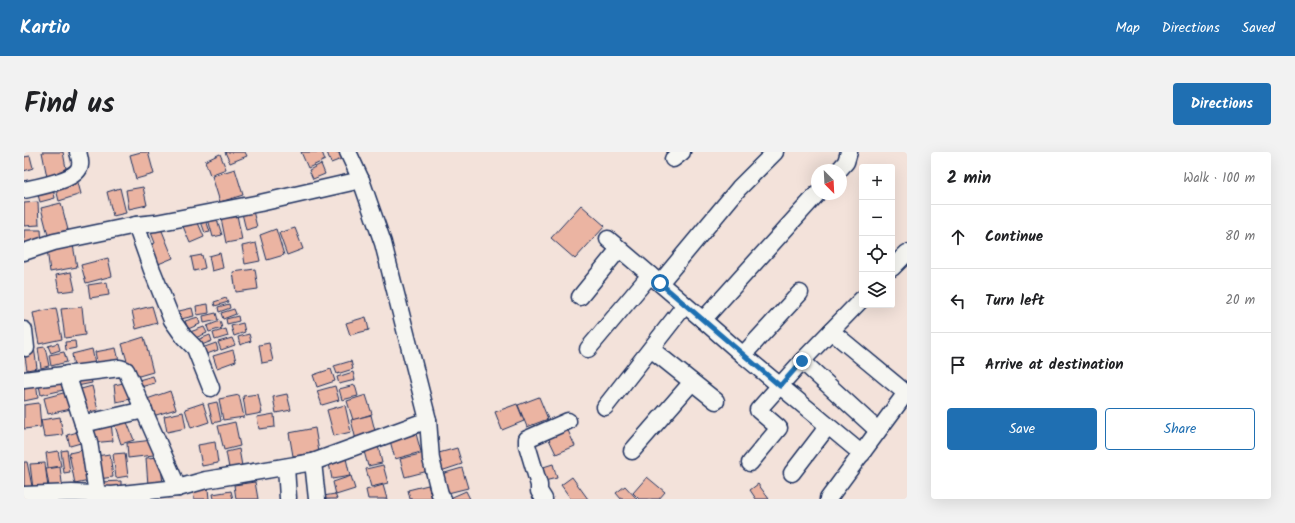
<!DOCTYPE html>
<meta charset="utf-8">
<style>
body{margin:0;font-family:Kalam,sans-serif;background:#f2f2f2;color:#202124}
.controls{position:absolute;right:12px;top:12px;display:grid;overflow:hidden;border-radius:4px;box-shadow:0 4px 16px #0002}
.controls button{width:36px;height:36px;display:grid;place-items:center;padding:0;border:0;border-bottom:1px solid #e0e0e0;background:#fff;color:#202124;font:20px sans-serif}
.compass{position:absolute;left:787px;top:12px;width:36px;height:36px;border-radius:50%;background:#fff;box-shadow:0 4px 16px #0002;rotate:156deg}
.stop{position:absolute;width:12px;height:12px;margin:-9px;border:3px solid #1f6fb2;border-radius:50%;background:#fff}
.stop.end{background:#1f6fb2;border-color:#fff;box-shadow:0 1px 4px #0008}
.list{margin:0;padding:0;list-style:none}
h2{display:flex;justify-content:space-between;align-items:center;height:52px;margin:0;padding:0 16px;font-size:17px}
h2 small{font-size:13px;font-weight:400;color:#757577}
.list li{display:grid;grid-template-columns:26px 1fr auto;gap:12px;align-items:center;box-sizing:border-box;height:64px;padding:0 16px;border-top:1px solid #e0e0e0}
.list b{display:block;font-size:15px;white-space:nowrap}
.list em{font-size:13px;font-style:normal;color:#757577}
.actions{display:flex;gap:8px;padding:12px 16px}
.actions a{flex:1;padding:9px 0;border:1px solid #1f6fb2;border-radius:4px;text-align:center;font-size:14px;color:#1f6fb2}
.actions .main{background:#1f6fb2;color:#fff}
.icon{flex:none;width:22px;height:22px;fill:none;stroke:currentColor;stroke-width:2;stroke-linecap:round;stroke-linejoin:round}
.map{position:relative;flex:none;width:883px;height:347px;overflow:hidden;border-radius:4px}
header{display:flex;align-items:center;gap:24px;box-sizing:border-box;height:56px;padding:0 20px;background:#1f6fb2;color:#fff}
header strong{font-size:19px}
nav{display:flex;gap:22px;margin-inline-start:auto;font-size:14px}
.intro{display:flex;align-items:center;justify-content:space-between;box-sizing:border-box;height:96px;padding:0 24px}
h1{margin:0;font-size:28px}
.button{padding:10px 18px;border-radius:4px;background:#1f6fb2;color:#fff;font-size:14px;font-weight:700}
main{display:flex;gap:24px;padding:0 24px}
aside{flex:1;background:#fff;border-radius:4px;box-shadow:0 4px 16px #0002}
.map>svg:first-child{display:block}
.building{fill:#ebb4a2;stroke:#1b2f5e}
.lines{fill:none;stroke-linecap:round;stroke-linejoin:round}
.minor-casing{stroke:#1b2f5e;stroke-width:19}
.minor{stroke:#f6f6f2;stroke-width:16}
.route{stroke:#1f6fb2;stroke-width:5}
</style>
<header>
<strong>Kartio</strong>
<nav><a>Map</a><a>Directions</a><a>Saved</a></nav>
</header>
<div class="intro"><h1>Find us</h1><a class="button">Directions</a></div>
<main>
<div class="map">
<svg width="883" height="347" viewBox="0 0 883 347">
<rect width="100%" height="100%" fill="#f3e2da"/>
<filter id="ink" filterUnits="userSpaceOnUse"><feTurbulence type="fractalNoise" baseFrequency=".025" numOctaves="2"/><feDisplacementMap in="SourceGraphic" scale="8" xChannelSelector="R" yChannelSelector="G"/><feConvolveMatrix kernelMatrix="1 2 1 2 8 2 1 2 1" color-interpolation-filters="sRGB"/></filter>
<g filter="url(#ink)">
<g class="building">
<polygon points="18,0 39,0 43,22 23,25"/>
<polygon points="117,0 124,0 130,22 112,27 106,3"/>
<polygon points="201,0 221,0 223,4 206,11"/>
<polygon points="277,0 298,0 301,8 284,16"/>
<polygon points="303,0 318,0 320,6 307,11"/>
<polygon points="196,2 202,17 186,23 181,9"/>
<polygon points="6,4 9,16 0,19 0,5"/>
<polygon points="297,12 301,22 289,27 285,18"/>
<polygon points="211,17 219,43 196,50 188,24"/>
<polygon points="53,27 57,42 35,49 31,33"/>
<polygon points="28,32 31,46 16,50 12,36"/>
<polygon points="119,35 123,53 105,57 102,38"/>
<polygon points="96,36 102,61 89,64 83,40"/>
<polygon points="14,50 15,73 0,74 0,51"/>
<polygon points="37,51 44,78 24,83 17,56"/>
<polygon points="557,53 581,74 551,107 527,86"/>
<polygon points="228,55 233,75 222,78 217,57"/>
<polygon points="212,58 218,88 202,91 196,61"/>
<polygon points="180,62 186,80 181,81 175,64"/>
<polygon points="192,64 198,83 189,85 184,67"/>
<polygon points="172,66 180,85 166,91 158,72"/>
<polygon points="136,74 149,106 132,113 124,94 131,91 126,78"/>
<polygon points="271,76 279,97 263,103 255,81"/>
<polygon points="252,77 260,103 243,108 236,83"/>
<polygon points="0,78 17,78 18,93 0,93"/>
<polygon points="232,91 236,109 221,112 218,94"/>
<polygon points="49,93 53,115 26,120 23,97"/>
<polygon points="196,101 199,116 188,119 185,104"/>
<polygon points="178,103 181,116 170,119 167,105"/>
<polygon points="84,106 88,124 62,131 57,113"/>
<polygon points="231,117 234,137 212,140 209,120"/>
<polygon points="47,120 51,138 35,140 32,123"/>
<polygon points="83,130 85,143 66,146 64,133"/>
<polygon points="202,146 204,150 191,154 190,150"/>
<polygon points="184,152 185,161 173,163 172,154"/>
<polygon points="205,152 206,156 195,160 194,155"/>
<polygon points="128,154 133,171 112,177 108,159"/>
<polygon points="58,155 61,183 41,186 37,157"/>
<polygon points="32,156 38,187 15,192 9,161"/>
<polygon points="168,156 170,164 157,167 155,159"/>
<polygon points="210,157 212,162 199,167 197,161"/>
<polygon points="192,161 194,168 180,171 179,164"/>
<polygon points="214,164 215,169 203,172 202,167"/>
<polygon points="174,165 176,172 164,177 161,169"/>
<polygon points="342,165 345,178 326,183 322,171"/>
<polygon points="196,169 198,176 185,180 183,174"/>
<polygon points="219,171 221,180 210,184 207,174"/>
<polygon points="180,175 183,181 169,187 166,180"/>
<polygon points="202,177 204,184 191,188 189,181"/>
<polygon points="225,182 227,189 216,193 214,185"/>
<polygon points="186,183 188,189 175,194 173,188"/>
<polygon points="120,185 129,220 108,226 98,192"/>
<polygon points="208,186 211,193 197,198 194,190"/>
<polygon points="51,189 52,196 42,198 41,190"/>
<polygon points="34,191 36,198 27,201 24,194"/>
<polygon points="192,191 194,198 180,203 178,196"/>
<polygon points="245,191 249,209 238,211 235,193"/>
<polygon points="10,195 13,216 3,218 0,198"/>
<polygon points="21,195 25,214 17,216 14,196"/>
<polygon points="92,196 95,209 74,214 71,200"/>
<polygon points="68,197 71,211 50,215 48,202"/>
<polygon points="209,198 212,209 193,216 189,204"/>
<polygon points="40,200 43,210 27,214 25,203"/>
<polygon points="327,209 329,217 313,222 310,214"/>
<polygon points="307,217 311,229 293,235 289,223"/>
<polygon points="329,220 331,228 315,232 313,225"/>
<polygon points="66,221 68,231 48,235 46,223"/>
<polygon points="40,223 44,237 17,243 14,229"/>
<polygon points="129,224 131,231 113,236 111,229"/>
<polygon points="12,230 14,246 0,249 0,232"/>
<polygon points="104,230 107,247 92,250 90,233"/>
<polygon points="331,233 334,244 318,248 315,237"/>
<polygon points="68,234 74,258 57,262 50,239"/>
<polygon points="311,234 315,248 298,253 293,239"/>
<polygon points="146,239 152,257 129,264 123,247"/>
<polygon points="43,240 47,257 24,262 20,246"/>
<polygon points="234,242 238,261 222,264 219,244"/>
<polygon points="263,242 267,258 252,261 249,245"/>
<polygon points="215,243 220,265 199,268 195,247"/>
<polygon points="342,243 348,262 329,268 323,249"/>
<polygon points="515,245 524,267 503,275 494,253"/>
<polygon points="193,250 197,269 189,271 184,252"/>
<polygon points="15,251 17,275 0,277 0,253"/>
<polygon points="179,251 185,270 167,276 161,257"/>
<polygon points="493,252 500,269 478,278 471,260"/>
<polygon points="321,253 327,280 310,284 303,258"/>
<polygon points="159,260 162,276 143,280 140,264"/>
<polygon points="250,262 251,275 235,277 233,265"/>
<polygon points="347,263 352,283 332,288 327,268"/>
<polygon points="36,265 39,283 20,285 17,268"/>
<polygon points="101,265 110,288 97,292 89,268"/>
<polygon points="87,270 89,289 67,291 66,272"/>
<polygon points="211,270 216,294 200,298 194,274"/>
<polygon points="541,272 551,294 532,302 522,281"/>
<polygon points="291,276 295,300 269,304 265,281"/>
<polygon points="391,278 397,300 371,307 365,285"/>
<polygon points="57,279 60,290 46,294 43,283"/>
<polygon points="129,288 130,303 104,306 103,291"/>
<polygon points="353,289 358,311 344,314 338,292"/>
<polygon points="191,290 194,311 178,314 174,293"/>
<polygon points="433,296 438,312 417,319 411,302"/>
<polygon points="64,297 70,328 51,332 45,301"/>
<polygon points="215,297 218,314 205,316 202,300"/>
<polygon points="43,298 46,320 40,321 37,299"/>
<polygon points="34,299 37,314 24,316 22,301"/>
<polygon points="101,301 104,324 92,326 89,302"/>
<polygon points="400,301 404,319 381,325 376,307"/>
<polygon points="86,302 89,325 75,327 72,304"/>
<polygon points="321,302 326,324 308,327 304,306"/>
<polygon points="136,305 139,332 124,333 122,306"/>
<polygon points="0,310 3,310 8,334 0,336"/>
<polygon points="21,311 24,336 9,337 6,312"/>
<polygon points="529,312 533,326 516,330 513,317"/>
<polygon points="359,313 364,331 347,335 342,317"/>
<polygon points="36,315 39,338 26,340 22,317"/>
<polygon points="438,316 444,336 420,342 414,323"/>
<polygon points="327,324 331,337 312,343 309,330"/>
<polygon points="548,325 564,347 547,347 537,333"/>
<polygon points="623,325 641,340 635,347 615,347 609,341"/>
<polygon points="97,329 97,337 77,338 77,330"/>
<polygon points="231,330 234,347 212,347 210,333"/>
<polygon points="734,332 745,347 732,347 726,338"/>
<polygon points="359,333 363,347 344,347 342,338"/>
<polygon points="404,333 408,347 386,347 384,338"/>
<polygon points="601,334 613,347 597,347 592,341"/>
<polygon points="184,337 185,347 170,347 169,339"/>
<polygon points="207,339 209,347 190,347 189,342"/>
<polygon points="442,339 446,347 424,347"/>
<polygon points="311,342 313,347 294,347 294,345"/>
</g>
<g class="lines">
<defs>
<g id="minor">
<polyline points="324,0 337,28 359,91 404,268 407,307 416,342 419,347"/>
<polyline points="649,7 658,0"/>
<polyline points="815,18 822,10 825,0"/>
<path d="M0,38C13,35 55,28 56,13C57,9 55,4 54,0"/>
<polyline points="112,73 128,118 148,168 160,185 171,196 187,236"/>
<polyline points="584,87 679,168 793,42"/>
<polyline points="0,100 30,90 112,73 132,71 236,51 337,28"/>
<polyline points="868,116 883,101"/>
<polyline points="636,131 715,36 751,0"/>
<polyline points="556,145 595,97"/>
<polyline points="679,168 719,203 776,141"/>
<polyline points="0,178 2,196"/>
<polyline points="807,179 883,242"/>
<polyline points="564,197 626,123"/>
<polyline points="627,197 692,249"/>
<polyline points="719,203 838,302"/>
<polyline points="778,209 838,147"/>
<polyline points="43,222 65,290 73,342"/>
<polyline points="0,228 96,216 102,218 154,336"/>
<polyline points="581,255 661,153"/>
<polyline points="59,272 120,258"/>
<polyline points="608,299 668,230"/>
<polyline points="289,310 293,347"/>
<polyline points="726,311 755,276 734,258 778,209 850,275"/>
<polyline points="262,315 264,346"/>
<polyline points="768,321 804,274"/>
<polyline points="0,343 48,341 88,343 154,336 182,328 289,310 404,268"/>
<polyline points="520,347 515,339 515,333 503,293 503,287 544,269"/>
<polyline points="804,347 882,241"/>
</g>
</defs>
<use href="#minor" class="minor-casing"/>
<use href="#minor" class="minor"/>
</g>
</g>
<g class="lines" filter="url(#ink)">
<polyline class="route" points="636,131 756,234 778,209"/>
</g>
</svg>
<div class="controls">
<button>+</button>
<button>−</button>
<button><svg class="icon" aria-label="locate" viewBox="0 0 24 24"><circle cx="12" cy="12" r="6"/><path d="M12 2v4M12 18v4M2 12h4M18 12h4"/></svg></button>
<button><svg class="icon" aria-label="layers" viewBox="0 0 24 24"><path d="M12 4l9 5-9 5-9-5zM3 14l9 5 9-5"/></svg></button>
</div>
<svg class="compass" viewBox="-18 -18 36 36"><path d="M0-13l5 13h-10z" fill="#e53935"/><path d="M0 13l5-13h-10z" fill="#757577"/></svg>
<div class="stop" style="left:636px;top:131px"></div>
<div class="stop end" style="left:778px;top:209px"></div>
</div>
<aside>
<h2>2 min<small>Walk · 100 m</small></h2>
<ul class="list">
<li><svg class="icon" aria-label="ahead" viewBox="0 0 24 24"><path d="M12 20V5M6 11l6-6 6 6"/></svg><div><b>Continue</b></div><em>80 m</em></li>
<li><svg class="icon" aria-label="left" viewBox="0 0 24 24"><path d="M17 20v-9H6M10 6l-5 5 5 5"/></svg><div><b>Turn left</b></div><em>20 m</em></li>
<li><svg class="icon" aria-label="arrive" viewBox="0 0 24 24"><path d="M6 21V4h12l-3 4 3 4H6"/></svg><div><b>Arrive at destination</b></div></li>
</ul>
<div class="actions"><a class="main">Save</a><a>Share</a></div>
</aside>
</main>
